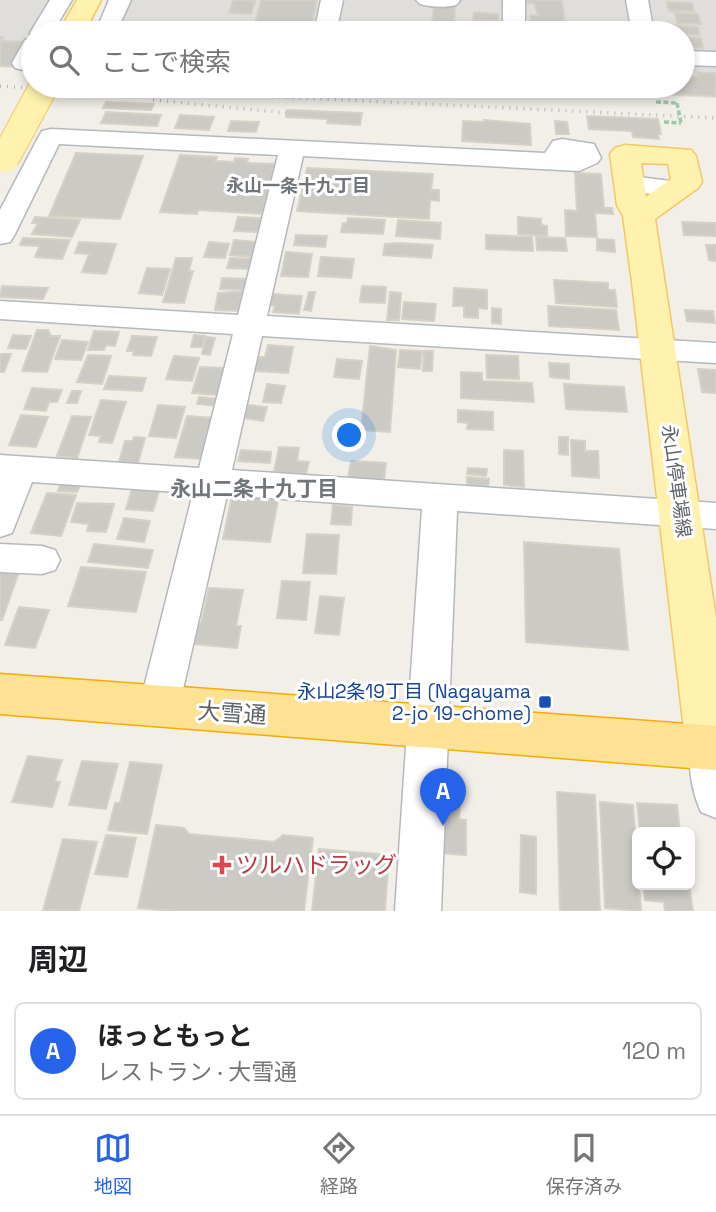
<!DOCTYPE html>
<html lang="ja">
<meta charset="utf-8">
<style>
body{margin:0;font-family:"Space Grotesk","Noto Sans JP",sans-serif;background:#f2f2f2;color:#202124}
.controls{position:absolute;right:21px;bottom:21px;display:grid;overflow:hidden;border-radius:10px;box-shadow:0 4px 10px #0003}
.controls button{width:63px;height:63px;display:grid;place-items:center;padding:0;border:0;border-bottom:2px solid #e0e0e0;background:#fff;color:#202124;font:35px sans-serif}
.you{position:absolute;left:350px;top:436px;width:24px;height:24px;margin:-18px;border:5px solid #fff;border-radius:50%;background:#1a73e8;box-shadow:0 0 0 10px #1a73e833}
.badge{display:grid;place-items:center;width:46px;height:46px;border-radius:50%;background:#2563eb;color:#fff;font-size:23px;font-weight:700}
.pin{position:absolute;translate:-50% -58px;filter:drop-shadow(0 2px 4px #0008)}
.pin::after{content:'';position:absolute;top:37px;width:24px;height:21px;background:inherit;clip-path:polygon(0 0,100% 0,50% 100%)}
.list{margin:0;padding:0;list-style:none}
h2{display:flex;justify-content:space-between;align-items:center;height:91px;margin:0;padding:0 28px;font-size:30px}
h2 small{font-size:23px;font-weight:400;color:#757577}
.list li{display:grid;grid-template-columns:46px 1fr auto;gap:21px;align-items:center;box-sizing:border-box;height:98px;margin:0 14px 14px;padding:0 14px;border:2px solid #e0e0e0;border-radius:10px}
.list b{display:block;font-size:26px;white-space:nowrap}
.list p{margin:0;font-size:23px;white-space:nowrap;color:#757577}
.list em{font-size:23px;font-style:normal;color:#757577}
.icon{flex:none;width:38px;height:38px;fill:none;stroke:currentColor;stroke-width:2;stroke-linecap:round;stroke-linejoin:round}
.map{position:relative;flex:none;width:716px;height:911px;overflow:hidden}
.search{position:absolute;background:#fff;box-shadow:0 4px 10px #0003;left:21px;right:21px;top:21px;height:77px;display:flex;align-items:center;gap:18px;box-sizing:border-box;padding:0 24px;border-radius:38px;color:#757577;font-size:26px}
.sheet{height:203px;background:#fff}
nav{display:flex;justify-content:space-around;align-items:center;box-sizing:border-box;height:98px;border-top:2px solid #e0e0e0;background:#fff;font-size:19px;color:#757577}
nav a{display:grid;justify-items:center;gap:4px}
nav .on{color:#2563eb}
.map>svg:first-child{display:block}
.industrial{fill:#e0deda}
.building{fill:#cccac5;stroke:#d6d1c6;stroke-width:2}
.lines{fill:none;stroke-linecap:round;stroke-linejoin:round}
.minor-casing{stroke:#b5b8bc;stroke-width:3}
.major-casing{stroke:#f2c960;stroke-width:3}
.highway-casing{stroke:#f9ab00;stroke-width:3}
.path{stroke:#9cc7a9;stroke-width:3.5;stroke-dasharray:5 2.5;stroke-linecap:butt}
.minor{fill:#fff;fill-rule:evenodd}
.major{fill:#fff2af;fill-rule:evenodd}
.highway{fill:#fde293;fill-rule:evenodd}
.rail{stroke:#b6b7b8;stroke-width:3.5;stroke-dasharray:1 6;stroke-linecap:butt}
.major-bridge-casing{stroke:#f2c960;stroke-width:30;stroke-linecap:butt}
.path-bridge{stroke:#9cc7a9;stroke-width:3.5;stroke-dasharray:5 2.5;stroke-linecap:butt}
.major-bridge{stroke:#fff2af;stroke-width:28}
.transit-dot{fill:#1a4fb4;stroke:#fff;stroke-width:2.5}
.health-dot{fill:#e0444e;stroke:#fff;stroke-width:2.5}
.labels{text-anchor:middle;stroke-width:6;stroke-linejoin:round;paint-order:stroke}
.far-neighbourhood-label{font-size:18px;font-weight:bold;fill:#70757a;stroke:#fff}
.street-label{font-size:19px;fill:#5f6368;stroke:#fff}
.transit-label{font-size:19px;fill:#164399;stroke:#fff;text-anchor:end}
.neighbourhood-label{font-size:21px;font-weight:bold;fill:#70757a;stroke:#fff}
.near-street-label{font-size:23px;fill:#5f6368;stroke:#fff}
.near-health-label{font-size:23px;fill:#be3a42;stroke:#fff;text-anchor:start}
</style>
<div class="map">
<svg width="716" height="911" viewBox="0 0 716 911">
<rect width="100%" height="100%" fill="#f1efe8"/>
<g class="industrial">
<polygon points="0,0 56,0 36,33 33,33 33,39 17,66 0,65"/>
<polygon points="116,0 716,0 716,98 450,86 683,86 683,33 99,33"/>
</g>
<g class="building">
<polygon points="233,0 255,1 251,14 229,13"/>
<polygon points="261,0 317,0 310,33 253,31"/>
<polygon points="522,0 562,0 566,33 521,33 531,32 530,15 538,15 534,3 522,3"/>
<polygon points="667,2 692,3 694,11 669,11"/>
<polygon points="434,5 455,6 454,22 432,21"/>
<polygon points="474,12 498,14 498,21 473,20"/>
<polygon points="675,13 698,14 701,24 677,23"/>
<polygon points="482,25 499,27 498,33 481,33"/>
<polygon points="671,25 698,27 700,35 673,33"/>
<polygon points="585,26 607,27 608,33 586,33"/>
<polygon points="0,37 3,37 1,41 28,42 14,67 0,66"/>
<polygon points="683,37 701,38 703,48 683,47"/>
<polygon points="698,73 716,73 716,96 674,94 673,86 683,86 683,76 699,77"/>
<polygon points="106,102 154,104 151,110 103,108"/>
<polygon points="287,110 362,113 360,125 327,123 328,119 286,117"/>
<polygon points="106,112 161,115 157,126 101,123"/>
<polygon points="180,115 214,117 209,130 175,128"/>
<polygon points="587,116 658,119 661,134 658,134 659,139 633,137 632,131 589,129"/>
<polygon points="484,120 530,124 531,145 462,141 463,121 484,122"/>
<polygon points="231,121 259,122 256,132 228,131"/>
<polygon points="555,121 567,122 569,134 556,134"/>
<polygon points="76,153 143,156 120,219 49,216"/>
<polygon points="180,155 217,157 215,161 234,162 235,158 248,159 247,163 276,164 264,214 198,210 197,214 160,212"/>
<polygon points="307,168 433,174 431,190 439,190 439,201 430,200 429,219 297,211"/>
<polygon points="575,173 601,174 604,208 612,208 613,214 595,213 597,237 566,236 565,210 577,211"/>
<polygon points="35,217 80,220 72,237 32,234 38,223 32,223"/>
<polygon points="238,217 262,218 258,232 234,231"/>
<polygon points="518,217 541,219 541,225 547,226 547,236 518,234"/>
<polygon points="348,218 385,220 383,234 341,232 343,223 347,223"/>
<polygon points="398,220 441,223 440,239 396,236"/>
<polygon points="682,222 716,223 716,236 684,235"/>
<polygon points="296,235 327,236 325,247 294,245"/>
<polygon points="486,235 532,237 533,251 486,249"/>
<polygon points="536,237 565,238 567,251 537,250"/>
<polygon points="23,238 70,240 62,259 35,257 40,246 20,245"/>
<polygon points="597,239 614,240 615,252 597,250"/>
<polygon points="234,240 255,242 252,257 230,255"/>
<polygon points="79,242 116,244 106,274 82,272 89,254 75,253"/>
<polygon points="209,242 229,244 225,258 204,257"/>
<polygon points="398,243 433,245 431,258 383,255 385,244"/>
<polygon points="706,245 716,245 716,261 709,260"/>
<polygon points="286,252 312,254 308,277 281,276"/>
<polygon points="321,257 354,259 351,278 318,276"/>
<polygon points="176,258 192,258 189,271 193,271 184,303 163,302"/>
<polygon points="230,258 252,259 249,269 227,268"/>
<polygon points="147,268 170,269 162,295 139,293"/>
<polygon points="222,278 249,279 247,290 220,289"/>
<polygon points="554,280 608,283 608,290 615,290 617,307 556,303"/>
<polygon points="2,286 48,288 43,299 0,297"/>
<polygon points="362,286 386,287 385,303 360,302"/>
<polygon points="454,288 487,290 487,309 478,308 478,318 464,317 464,306 453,306"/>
<polygon points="230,292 247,292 243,311 215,310 218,293"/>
<polygon points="309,292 315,292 311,311 304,310"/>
<polygon points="390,292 401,293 399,320 387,320"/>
<polygon points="272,294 302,296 299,314 273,312 275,306 270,305"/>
<polygon points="404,302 436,304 434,321 402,319"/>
<polygon points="548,306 616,310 619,330 549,326"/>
<polygon points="492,308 501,309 501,324 492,323"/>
<polygon points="685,310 713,311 715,323 687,321"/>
<polygon points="37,330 48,330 51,336 60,336 47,372 22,371"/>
<polygon points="94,331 119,332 115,346 106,345 104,350 88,350"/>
<polygon points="13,335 31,336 26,349 8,348"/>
<polygon points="194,335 205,336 202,347 191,347"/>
<polygon points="132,336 157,337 151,356 133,355 134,351 127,351"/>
<polygon points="206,337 215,338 210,355 202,354"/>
<polygon points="62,340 88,342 81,360 55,359"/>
<polygon points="268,345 293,347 288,373 255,371 258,357 265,357"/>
<polygon points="370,346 396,350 390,432 361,430"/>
<polygon points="400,350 422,351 420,369 398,367"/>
<polygon points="424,351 433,351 432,371 423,371"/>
<polygon points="0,354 11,354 4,372 0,372"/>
<polygon points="88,355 111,356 102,384 77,382"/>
<polygon points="486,355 518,356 519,379 487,378"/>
<polygon points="174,356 199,358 192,381 166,379"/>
<polygon points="337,359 362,361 359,379 334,377"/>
<polygon points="549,363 569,364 569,379 550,377"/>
<polygon points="200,367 224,368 217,395 192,393"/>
<polygon points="698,369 716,370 716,393 702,392"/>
<polygon points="461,372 482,373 482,381 532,383 534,402 461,398"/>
<polygon points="109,376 146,378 142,391 104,389"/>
<polygon points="267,384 285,386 281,403 263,402"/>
<polygon points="564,384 624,387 627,412 566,409"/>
<polygon points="32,388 62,390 57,402 49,402 46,411 24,409"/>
<polygon points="72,391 81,391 77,403 67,403"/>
<polygon points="199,397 217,399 216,406 197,404"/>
<polygon points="101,400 126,402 112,443 99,442 101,436 89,435"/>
<polygon points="158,405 185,407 176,438 149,436"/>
<polygon points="248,405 267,407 263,421 244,418"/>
<polygon points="458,410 493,412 493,430 467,429 468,423 458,422"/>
<polygon points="21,415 48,417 36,447 9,445"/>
<polygon points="72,416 91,417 77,458 57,456"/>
<polygon points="187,416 214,418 203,459 175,457"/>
<polygon points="134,437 145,438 138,463 119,462 125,441 133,441"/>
<polygon points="559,437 568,437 568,455 559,454"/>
<polygon points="571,440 585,441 585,451 598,451 599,478 572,476"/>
<polygon points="279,447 299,448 297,461 309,462 306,474 274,472"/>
<polygon points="241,450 271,452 270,463 238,461"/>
<polygon points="504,450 523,451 524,487 504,485"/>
<polygon points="351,461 386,463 384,480 348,478"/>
<polygon points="468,468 487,469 486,476 467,474"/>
<polygon points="467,477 489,479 488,487 467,485"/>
<polygon points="60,484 80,486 77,492 58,491"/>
<polygon points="132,489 159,491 153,511 126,509"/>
<polygon points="47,493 76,495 61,536 31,533"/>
<polygon points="232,496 278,500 270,542 223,539"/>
<polygon points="77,503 114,504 106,532 87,531 89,524 71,522"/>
<polygon points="333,505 352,507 351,525 331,524"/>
<polygon points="124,518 150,521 144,542 117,539"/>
<polygon points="307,534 339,535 336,574 303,573"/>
<polygon points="524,542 619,549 628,650 526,642"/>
<polygon points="94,544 153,550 148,568 88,562"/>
<polygon points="81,567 146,572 136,612 68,606"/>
<polygon points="0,568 19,572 2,620 0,620"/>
<polygon points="282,581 310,582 306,620 277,618"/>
<polygon points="209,588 243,590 236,626 241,626 237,648 193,644 197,624 201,624"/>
<polygon points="320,596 344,598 339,635 315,633"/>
<polygon points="19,607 49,610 35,648 5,645"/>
<polygon points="28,756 62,760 55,781 60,782 52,807 12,802"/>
<polygon points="82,761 118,764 106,809 69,805"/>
<polygon points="130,762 162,765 147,834 108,830 115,803 120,803"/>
<polygon points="557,792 595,795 600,911 560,911"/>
<polygon points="438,798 460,800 459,819 466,820 466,855 436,853"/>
<polygon points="600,802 633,805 641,911 605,908"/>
<polygon points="637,803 677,805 680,832 640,832"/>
<polygon points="156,825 184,828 189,834 274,842 283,835 313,838 304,911 174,911 138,908"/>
<polygon points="106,835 136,838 127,877 95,874"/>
<polygon points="521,835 536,837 536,894 520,892"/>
<polygon points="63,839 97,842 79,911 43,910"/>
<polygon points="319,849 389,855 385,911 312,911"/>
<polygon points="643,885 689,885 693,911 665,911 664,902 645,900"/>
</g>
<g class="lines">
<defs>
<g id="minor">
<polygon points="50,0 72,0 52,33 33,33 33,38 30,33"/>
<polygon points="109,0 131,0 119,26 133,28 136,33 95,33"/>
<polygon points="321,0 343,0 336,33 314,33"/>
<path d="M416,0H459L460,1L456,5C445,8 431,7 420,4Z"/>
<rect x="503" y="0" width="22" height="33"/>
<polygon points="626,0 648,0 654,33 632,33"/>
<polygon points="33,38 33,65 23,70 15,68 12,63 25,40"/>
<polygon points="683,51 716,52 716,66 683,65"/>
<polygon points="51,129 545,153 553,141 562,139 594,144 601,158 597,163 579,171 303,156 267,316 716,343 716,363 262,336 232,470 716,503 716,529 457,511 441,911 395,911 422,509 227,495 179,707 173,719 159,725 145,719 139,707 193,493 32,482 12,533 0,537 0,455 199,468 233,334 0,319 0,301 238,315 278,155 59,144 14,236 10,242 0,244 0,210 39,136 42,131"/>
<polygon points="631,176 686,183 690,189 686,195 677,197 622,190 618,184 622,178"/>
<polygon points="0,544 42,546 55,550 60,560 55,570 42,574 0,572"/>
<path d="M710,728L716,731V818L701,812C691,790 685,756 695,734Z"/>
</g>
<g id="major">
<polygon points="77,0 101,0 84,33 58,33"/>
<path d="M625,145L691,150L696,156L702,182L698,188L655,219L716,618V766L710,768L693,762L686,747L632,282L623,216L617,205L610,154L615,148ZM641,163L668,164L671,179L646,197Z"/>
</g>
<polygon id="highway" points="0,674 716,726 716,770 0,714"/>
</defs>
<use href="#minor" class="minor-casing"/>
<use href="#major" class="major-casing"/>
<use href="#highway" class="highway-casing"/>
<g class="path">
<polyline points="656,102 677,103"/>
<polyline points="664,122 681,123"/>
</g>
<use href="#minor" class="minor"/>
<use href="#major" class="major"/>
<use href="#highway" class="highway"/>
<g class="rail">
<polyline points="0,86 63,90"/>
<polyline points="55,86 716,118"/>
<polyline points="153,100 287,113"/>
</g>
<defs>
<polyline id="major-bridge" points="5,158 44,86"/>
</defs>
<use href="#major-bridge" class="major-bridge-casing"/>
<polyline class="path-bridge" points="677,103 681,123"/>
<use href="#major-bridge" class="major-bridge"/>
</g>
<rect class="transit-dot" x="538" y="695" width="14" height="14" rx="3.5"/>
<path class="health-dot" d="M218.5 854.5h7v7h7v7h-7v7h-7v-7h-7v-7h7z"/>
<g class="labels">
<g class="far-neighbourhood-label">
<text x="298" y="192">永山一条十九丁目</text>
</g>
<g class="street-label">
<text transform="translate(677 481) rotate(82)" y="7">永山停車場線</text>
</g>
<g class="transit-label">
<text x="531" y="698">永山2条19丁目 (Nagayama<tspan x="531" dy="22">2-jo 19-chome)</tspan></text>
</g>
<g class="neighbourhood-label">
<text x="254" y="496">永山二条十九丁目</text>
</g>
<g class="near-street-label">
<text transform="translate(232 713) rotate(4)" y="8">大雪通</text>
</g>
<g class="near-health-label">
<text x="236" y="873">ツルハドラッグ</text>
</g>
</g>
</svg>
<div class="controls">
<button><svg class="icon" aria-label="locate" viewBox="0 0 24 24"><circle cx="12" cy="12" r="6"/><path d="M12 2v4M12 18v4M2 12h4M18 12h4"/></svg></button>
</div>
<div class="you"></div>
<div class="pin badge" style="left:443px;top:826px">A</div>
<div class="search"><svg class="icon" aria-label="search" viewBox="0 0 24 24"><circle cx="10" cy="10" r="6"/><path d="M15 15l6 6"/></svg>ここで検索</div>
</div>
<section class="sheet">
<h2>周辺<small></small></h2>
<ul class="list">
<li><span class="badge">A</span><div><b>ほっともっと</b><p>レストラン · 大雪通</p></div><em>120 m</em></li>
</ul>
</section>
<nav>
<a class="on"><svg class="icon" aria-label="map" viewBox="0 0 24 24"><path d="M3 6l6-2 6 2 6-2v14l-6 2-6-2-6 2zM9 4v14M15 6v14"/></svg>地図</a>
<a><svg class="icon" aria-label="directions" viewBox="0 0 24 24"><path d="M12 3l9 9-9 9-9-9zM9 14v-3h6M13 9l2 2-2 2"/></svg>経路</a>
<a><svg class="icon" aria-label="saved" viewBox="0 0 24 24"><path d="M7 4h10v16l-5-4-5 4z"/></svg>保存済み</a>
</nav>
